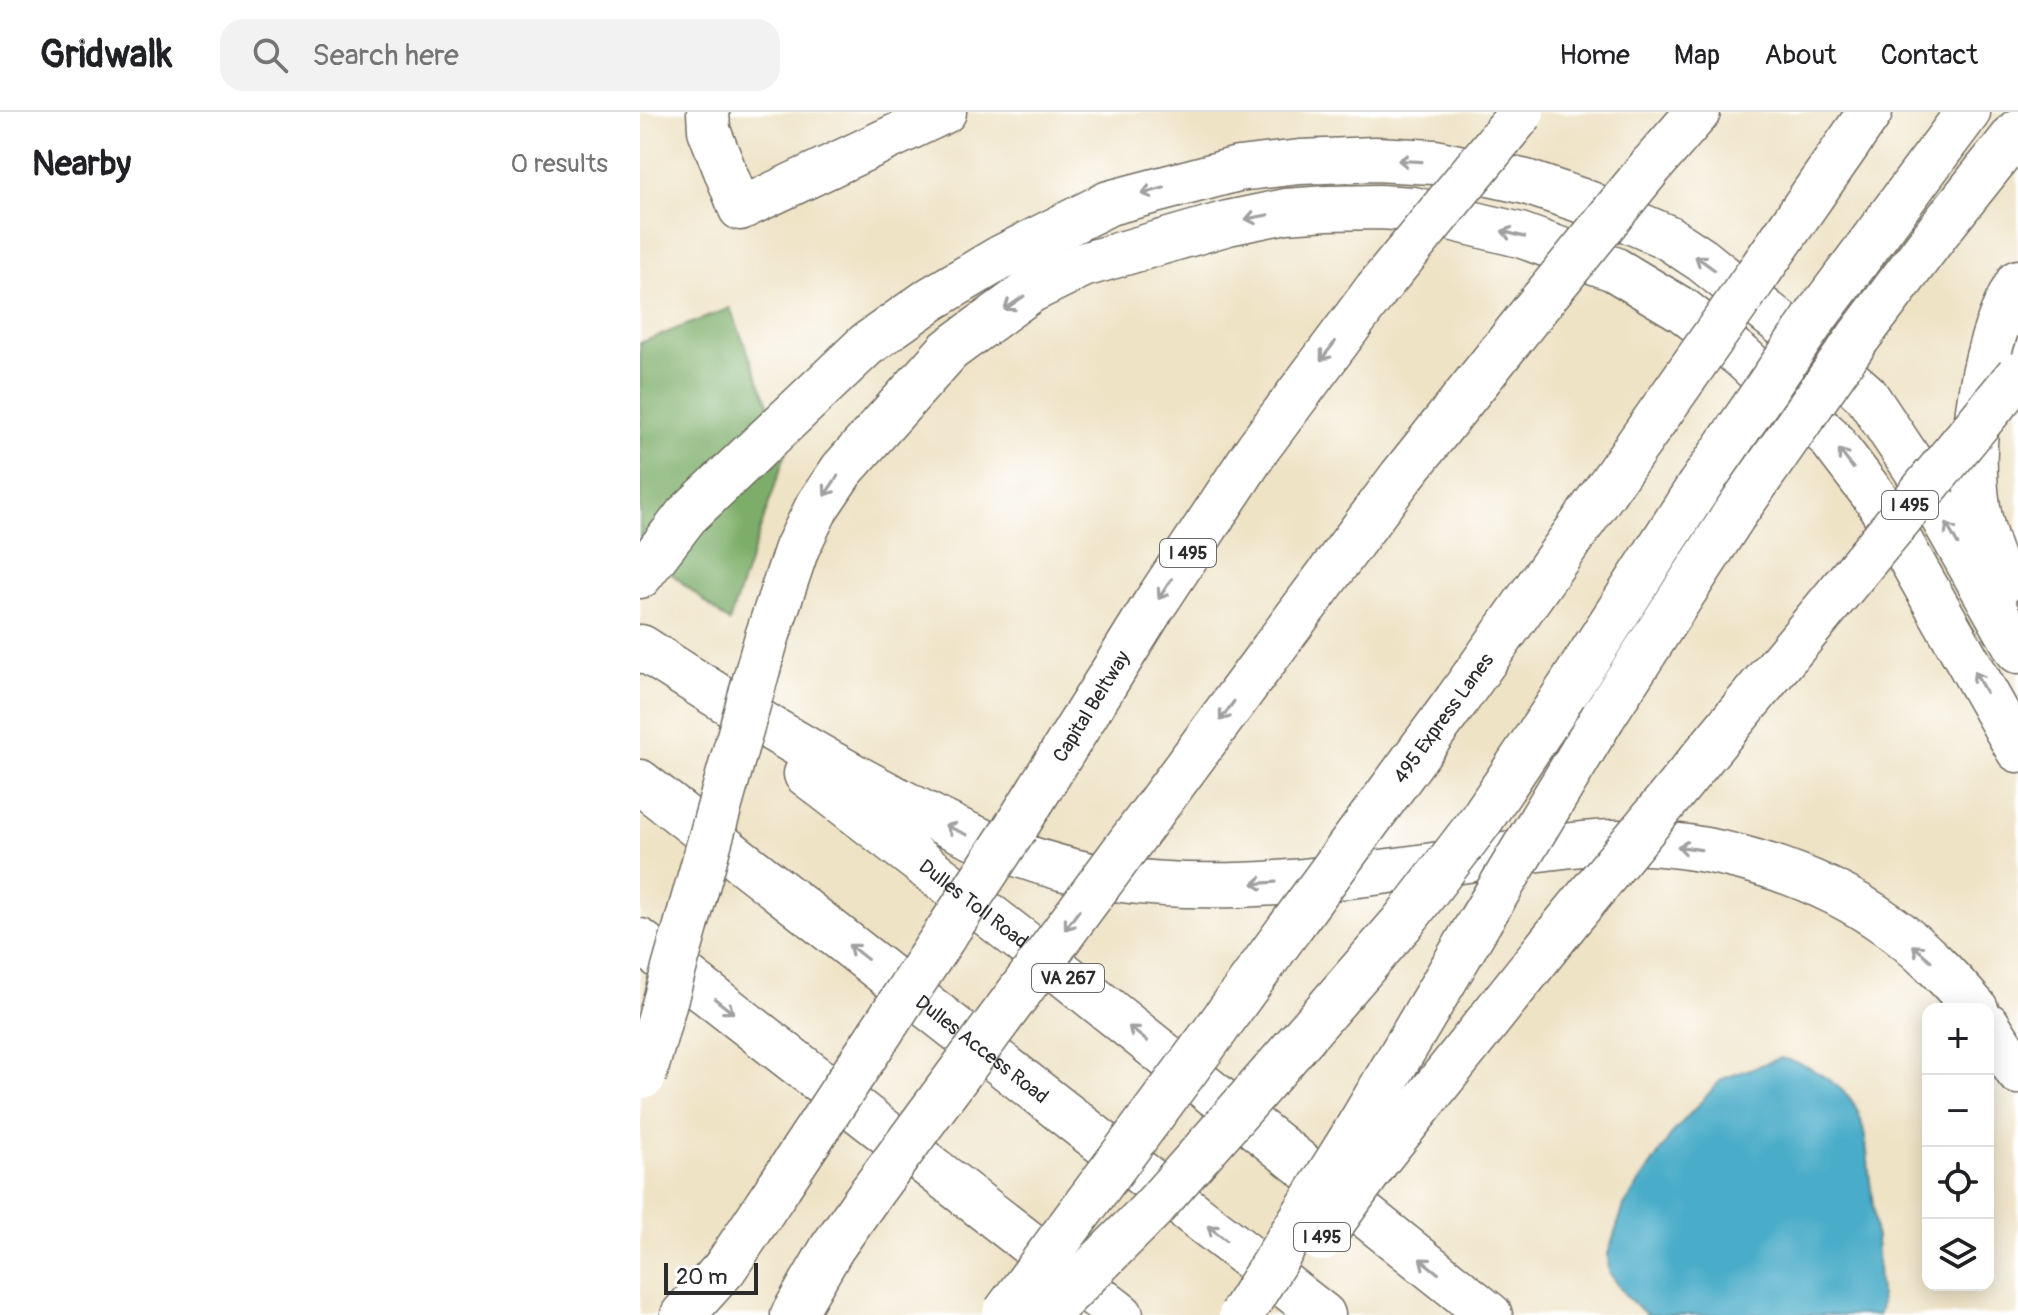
<!DOCTYPE html>
<meta charset="utf-8">
<style>
body{margin:0;font-family:Pangolin,sans-serif;background:#f2f2f2;color:#202124}
.controls{position:absolute;right:24px;bottom:24px;display:grid;overflow:hidden;border-radius:16px;box-shadow:0 4px 20px #0003}
.controls button{width:72px;height:72px;display:grid;place-items:center;padding:0;border:0;border-bottom:2px solid #e0e0e0;background:#fff;color:#202124;font:40px sans-serif}
.scale{position:absolute;left:24px;bottom:20px;width:94px;box-sizing:border-box;padding-left:8px;border:4px solid #2b2b2b;border-top:0;font-size:22px;line-height:28px;white-space:nowrap;color:#2b2b2b;-webkit-text-stroke:6px #fff;paint-order:stroke}
.list{margin:0;padding:0;list-style:none}
h2{display:flex;justify-content:space-between;align-items:center;height:104px;margin:0;padding:0 32px;font-size:34px}
h2 small{font-size:26px;font-weight:400;color:#757577}
.icon{flex:none;width:44px;height:44px;fill:none;stroke:currentColor;stroke-width:2;stroke-linecap:round;stroke-linejoin:round}
.map{position:relative;flex:none;width:1378px;height:1203px;overflow:hidden}
header{display:flex;align-items:center;gap:48px;box-sizing:border-box;height:112px;padding:0 40px;background:#fff;border-bottom:2px solid #e0e0e0}
header strong{font-size:38px}
nav{display:flex;gap:44px;margin-inline-start:auto;font-size:28px}
.search{width:560px;height:72px;background:#f2f2f2;display:flex;align-items:center;gap:20px;box-sizing:border-box;padding:0 28px;border-radius:24px;color:#757577;font-size:30px}
main{display:flex}
aside{flex:1;background:#fff}
.map>svg:first-child{display:block}
.forest{fill:#7dae69;stroke:#546c4a;stroke-width:2}
.water{fill:#49acc8;stroke:#3a6c7a;stroke-width:2}
.lines{fill:none;stroke-linecap:round;stroke-linejoin:round}
.minor-casing{stroke:#706b61;stroke-width:45}
.highway-casing{stroke:#706b61;stroke-width:47}
.minor{stroke:#fff;stroke-width:42}
.highway{stroke:#fff;stroke-width:44}
.highway-bridge-casing{stroke:#706b61;stroke-width:47;stroke-linecap:butt}
.highway-bridge{stroke:#fff;stroke-width:44}
.oneway{stroke:#a0a0a0}
.labels{text-anchor:middle;stroke-width:6;stroke-linejoin:round;paint-order:stroke}
.shield{fill:#fff;stroke:#6b6b6b;stroke-width:2}
.shield-label{font-size:18px;font-weight:bold;fill:#2b2b2b}
.street-label{font-size:20px;fill:#2b2b2b;stroke:#fff}
</style>
<header>
<strong>Gridwalk</strong>
<div class="search"><svg class="icon" aria-label="search" viewBox="0 0 24 24"><circle cx="10" cy="10" r="6"/><path d="M15 15l6 6"/></svg>Search here</div>
<nav><a>Home</a><a>Map</a><a>About</a><a>Contact</a></nav>
</header>
<main>
<aside>
<h2>Nearby<small>0 results</small></h2>
<ul class="list">
</ul>
</aside>
<div class="map">
<svg width="1378" height="1203" viewBox="0 0 1378 1203">
<rect width="100%" height="100%" fill="#fff"/>
<filter id="ink" filterUnits="userSpaceOnUse"><feTurbulence type="fractalNoise" baseFrequency=".0125" numOctaves="2"/><feDisplacementMap in="SourceGraphic" scale="16" xChannelSelector="R" yChannelSelector="G"/><feConvolveMatrix kernelMatrix="1 2 1 2 8 2 1 2 1" color-interpolation-filters="sRGB"/></filter>
<filter id="wash" filterUnits="userSpaceOnUse"><feTurbulence type="fractalNoise" baseFrequency=".006" numOctaves="4" result="noise"/><feDisplacementMap in="SourceGraphic" scale="32" xChannelSelector="R" yChannelSelector="G"/><feGaussianBlur stdDeviation="1.8" result="paint"/><feColorMatrix in="noise" values="0 0 0 0 0 0 0 0 0 0 0 0 0 0 0 0 0 1.4 0 .05"/><feComposite in="paint" operator="in"/></filter>
<g filter="url(#wash)">
<rect width="100%" height="100%" fill="#efe3c6"/>
<polygon class="forest" points="90,196 147,338 89,510 0,435 0,231"/>
<path class="water" d="M1140,946C1163,949 1193,968 1209,985C1227,1007 1227,1043 1230,1069C1236,1110 1237,1151 1241,1193L1239,1203H1007L986,1184L969,1160L968,1142L984,1094L1034,1019L1082,967Z"/>
</g>
<g filter="url(#ink)">
<g class="lines">
<defs>
<polyline id="minor" points="68,0 69,18 100,97 305,0"/>
<g id="highway">
<polyline points="1011,54 1058,0"/>
<polyline points="1119,160 1230,0"/>
<polyline points="1179,200 1328,0"/>
<polyline points="1218,226 1300,117 1378,19"/>
<polyline points="0,464 46,404 226,233 291,187 360,146 469,91 598,57 660,50 735,47 795,50 886,70 948,91 1027,125 1062,148 1184,246 1226,283 1276,358 1378,539"/>
<path d="M1362,471C1352,447 1342,422 1338,395C1328,326 1342,230 1378,170"/>
<polyline points="127,525 157,436 177,395 202,358 309,238 390,179 443,153 588,111 646,99 687,96 739,95 773,97 880,123 974,157 1044,199 1101,244 1189,325 1237,388 1378,638"/>
<path d="M1,535C70,580 140,623 212,663C296,709 378,753 474,767C586,783 703,766 814,750C867,742 920,732 973,730C1067,729 1170,757 1247,812C1281,836 1309,866 1336,897"/>
<polyline points="633,537 761,365 903,187"/>
<polyline points="817,588 965,379"/>
<polyline points="916,596 1057,377"/>
<polyline points="963,605 1094,403"/>
<polyline points="1089,613 1163,524"/>
<path id="s1" d="M166,662L381,828L850,1203"/>
<path id="s2" d="M0,670L683,1203"/>
<path id="s3" d="M376,715L514,493L618,336L736,178"/>
<polyline points="0,829 481,1203"/>
<polyline points="1348,913 1378,960"/>
<polyline points="575,919 649,817"/>
<polyline points="632,961 762,811"/>
<polyline points="711,1027 840,809"/>
<polyline points="739,1046 923,815"/>
<polyline points="43,1203 85,1156 140,1073"/>
<polyline points="153,1203 192,1136 222,1093"/>
</g>
</defs>
<use href="#minor" class="minor-casing"/>
<use href="#highway" class="highway-casing"/>
<use href="#minor" class="minor"/>
<use href="#highway" class="highway"/>
<defs>
<g id="highway-bridge">
<polyline points="736,178 882,0"/>
<polyline points="903,187 1011,54"/>
<polyline points="1057,377 1179,200"/>
<polyline points="965,379 1119,160"/>
<polyline points="1094,403 1218,226"/>
<polyline points="1163,524 1378,263"/>
<polyline points="840,809 963,605"/>
<polyline points="762,811 841,708 916,596"/>
<polyline points="923,815 1089,613"/>
<polyline points="649,817 817,588"/>
<polyline points="4,964 127,525"/>
<polyline points="140,1073 376,715"/>
<polyline points="222,1093 633,537"/>
<polyline points="681,1127 739,1046"/>
<polyline points="365,1201 575,919"/>
<polyline points="406,1203 512,1097 632,961"/>
<polyline points="601,1203 711,1027"/>
</g>
</defs>
<use href="#highway-bridge" class="highway-bridge-casing"/>
<use href="#highway-bridge" class="highway-bridge"/>
</g>
<defs><path id="oneway-shaft" d="M-6 0H5M1.5-3L5.5 0L1.5 3" fill="none" stroke-width="1.6" stroke-linecap="round" stroke-linejoin="round" transform="scale(2)"/></defs>
<g class="oneway">
<use href="#oneway-shaft" transform="translate(770 49) rotate(-177)"/>
<use href="#oneway-shaft" transform="translate(513 79) rotate(164)"/>
<use href="#oneway-shaft" transform="translate(617 105) rotate(169)"/>
<use href="#oneway-shaft" transform="translate(873 122) rotate(-165)"/>
<use href="#oneway-shaft" transform="translate(1065 151) rotate(-144)"/>
<use href="#oneway-shaft" transform="translate(374 191) rotate(145)"/>
<use href="#oneway-shaft" transform="translate(688 239) rotate(128)"/>
<use href="#oneway-shaft" transform="translate(1206 347) rotate(-127)"/>
<use href="#oneway-shaft" transform="translate(191 374) rotate(124)"/>
<use href="#oneway-shaft" transform="translate(1312 422) rotate(-119)"/>
<use href="#oneway-shaft" transform="translate(525 477) rotate(123)"/>
<use href="#oneway-shaft" transform="translate(1340 570) rotate(-120)"/>
<use href="#oneway-shaft" transform="translate(587 599) rotate(126)"/>
<use href="#oneway-shaft" transform="translate(316 718) rotate(-156)"/>
<use href="#oneway-shaft" transform="translate(1049 736) rotate(-172)"/>
<use href="#oneway-shaft" transform="translate(624 771) rotate(176)"/>
<use href="#oneway-shaft" transform="translate(432 808) rotate(126)"/>
<use href="#oneway-shaft" transform="translate(218 840) rotate(-142)"/>
<use href="#oneway-shaft" transform="translate(1282 841) rotate(-139)"/>
<use href="#oneway-shaft" transform="translate(84 894) rotate(38)"/>
<use href="#oneway-shaft" transform="translate(498 922) rotate(-141)"/>
<use href="#oneway-shaft" transform="translate(577 1121) rotate(-142)"/>
<use href="#oneway-shaft" transform="translate(789 1154) rotate(-141)"/>
</g>
</g>
<g class="labels">
<g class="shield">
<rect x="1242" y="379" width="56" height="28" rx="6"/>
<rect x="520" y="427" width="56" height="28" rx="6"/>
<rect x="392" y="852" width="72" height="28" rx="6"/>
<rect x="654" y="1111" width="56" height="28" rx="6"/>
</g>
<g class="shield-label">
<text x="1270" y="399">I 495</text>
<text x="548" y="447">I 495</text>
<text x="428" y="872">VA 267</text>
<text x="682" y="1131">I 495</text>
</g>
<g class="street-label">
<text dy="7" stroke="none"><textPath href="#s3" startOffset="142">Capital Beltway</textPath></text>
<text transform="translate(803 606) rotate(-54)" y="7">495 Express Lanes</text>
<text dy="7" stroke="none"><textPath href="#s1" startOffset="212">Dulles Toll Road</textPath></text>
<text dy="7" stroke="none"><textPath href="#s2" startOffset="434">Dulles Access Road</textPath></text>
</g>
</g>
</svg>
<div class="controls">
<button>+</button>
<button>−</button>
<button><svg class="icon" aria-label="locate" viewBox="0 0 24 24"><circle cx="12" cy="12" r="6"/><path d="M12 2v4M12 18v4M2 12h4M18 12h4"/></svg></button>
<button><svg class="icon" aria-label="layers" viewBox="0 0 24 24"><path d="M12 4l9 5-9 5-9-5zM3 14l9 5 9-5"/></svg></button>
</div>
<div class="scale">20 m</div>
</div>
</main>
